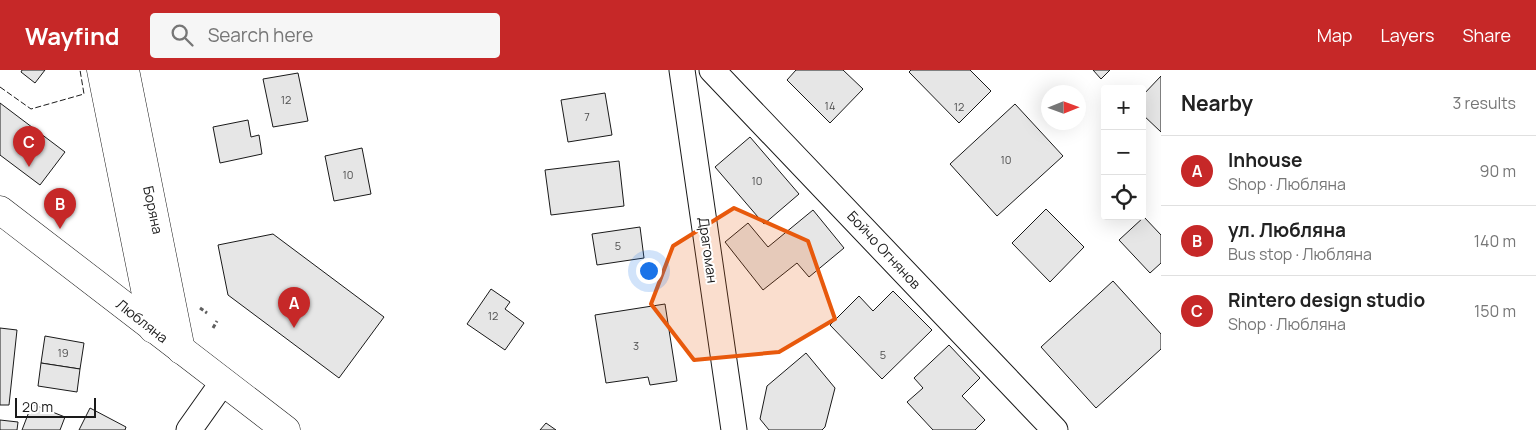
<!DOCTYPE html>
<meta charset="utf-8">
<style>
body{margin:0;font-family:Manrope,sans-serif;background:#f6f6f6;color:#222}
.controls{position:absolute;right:15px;top:15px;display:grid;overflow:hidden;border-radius:5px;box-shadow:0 5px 20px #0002}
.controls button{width:45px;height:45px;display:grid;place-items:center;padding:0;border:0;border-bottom:1px solid #e0e0e0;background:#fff;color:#222;font:25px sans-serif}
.compass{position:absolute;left:1041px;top:15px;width:45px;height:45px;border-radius:50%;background:#fff;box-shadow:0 5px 20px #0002;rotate:89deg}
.scale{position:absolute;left:15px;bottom:12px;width:81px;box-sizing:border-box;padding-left:5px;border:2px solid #1a1a1a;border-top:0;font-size:14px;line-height:18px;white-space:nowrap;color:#1a1a1a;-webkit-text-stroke:4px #fff;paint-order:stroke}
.you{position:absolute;left:648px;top:200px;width:18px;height:18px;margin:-12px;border:4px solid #fff;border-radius:50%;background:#1a73e8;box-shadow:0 0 0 8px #1a73e833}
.badge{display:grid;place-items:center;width:32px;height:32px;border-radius:50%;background:#c62828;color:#fff;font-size:16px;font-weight:700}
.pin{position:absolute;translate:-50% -41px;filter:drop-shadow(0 1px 2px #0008)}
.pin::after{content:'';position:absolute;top:26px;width:18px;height:15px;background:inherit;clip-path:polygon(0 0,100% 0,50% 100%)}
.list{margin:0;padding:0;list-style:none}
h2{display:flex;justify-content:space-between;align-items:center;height:65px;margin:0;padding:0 20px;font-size:21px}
h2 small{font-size:16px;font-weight:400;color:#767676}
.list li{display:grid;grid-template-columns:32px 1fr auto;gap:15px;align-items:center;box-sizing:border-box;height:70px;padding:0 20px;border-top:1px solid #e0e0e0}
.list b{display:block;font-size:19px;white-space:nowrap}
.list p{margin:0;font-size:16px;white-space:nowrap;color:#767676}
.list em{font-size:16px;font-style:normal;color:#767676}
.icon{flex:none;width:28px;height:28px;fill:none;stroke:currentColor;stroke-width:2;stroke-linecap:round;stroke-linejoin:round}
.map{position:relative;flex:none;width:1161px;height:360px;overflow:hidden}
header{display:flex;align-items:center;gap:30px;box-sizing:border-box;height:70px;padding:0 25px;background:#c62828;color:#fff}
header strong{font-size:24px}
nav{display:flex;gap:28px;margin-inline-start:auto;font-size:18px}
.search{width:350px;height:45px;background:#f6f6f6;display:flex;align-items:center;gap:12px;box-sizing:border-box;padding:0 18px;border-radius:5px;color:#767676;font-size:19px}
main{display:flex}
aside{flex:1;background:#fff}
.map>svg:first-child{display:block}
.building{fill:#e6e6e6;stroke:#1a1a1a}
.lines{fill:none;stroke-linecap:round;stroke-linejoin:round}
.street-casing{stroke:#1a1a1a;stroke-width:27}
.secondary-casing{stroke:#1a1a1a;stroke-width:29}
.path{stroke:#5f5f5f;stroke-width:3;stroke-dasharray:4 2.5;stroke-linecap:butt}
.street{stroke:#fff;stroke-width:25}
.secondary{stroke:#fff;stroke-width:28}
.fence{stroke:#1a1a1a;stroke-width:1;stroke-dasharray:6 2.5;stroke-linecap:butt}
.marked{fill:#e8590c;fill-opacity:0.2;stroke:#e8590c;stroke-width:4;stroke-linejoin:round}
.labels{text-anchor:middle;stroke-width:4;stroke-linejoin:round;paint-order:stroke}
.number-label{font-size:11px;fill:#4d4d4d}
.street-label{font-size:14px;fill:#1a1a1a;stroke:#fff}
</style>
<header>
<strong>Wayfind</strong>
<div class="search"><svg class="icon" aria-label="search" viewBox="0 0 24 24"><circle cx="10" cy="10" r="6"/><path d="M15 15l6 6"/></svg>Search here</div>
<nav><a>Map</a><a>Layers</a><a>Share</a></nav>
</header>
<main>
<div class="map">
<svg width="1161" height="360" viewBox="0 0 1161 360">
<rect width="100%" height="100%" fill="#fff"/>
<g class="building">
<polygon points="22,0 45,0 35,13 21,2"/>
<polygon points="796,0 843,0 863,19 830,53 787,10"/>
<polygon points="911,0 970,0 991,21 959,53 909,2"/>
<polygon points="1093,0 1110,0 1101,9"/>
<polygon points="298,3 308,51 273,57 263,9"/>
<polygon points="1161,6 1161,62 1142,44 1142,26"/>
<polygon points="605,23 612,65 568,72 561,30"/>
<polygon points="0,33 65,82 40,115 0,85"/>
<polygon points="1015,34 1063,86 997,146 950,94"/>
<polygon points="248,50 251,67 259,65 262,84 220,93 213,57"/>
<polygon points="750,67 799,124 764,154 715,97"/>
<polygon points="362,78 371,124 334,131 325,86"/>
<polygon points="619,91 624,136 551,145 545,100"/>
<polygon points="1046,139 1084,177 1050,212 1012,173"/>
<polygon points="813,140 844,178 809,207 797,193 763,220 725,172 748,153 768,177"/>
<polygon points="1144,147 1161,165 1161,193 1150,203 1119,170"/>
<polygon points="640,157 644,188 597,195 592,164"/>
<polygon points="273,164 384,247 339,308 228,225 218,175"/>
<polygon points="1113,211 1161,264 1161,279 1096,338 1041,277"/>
<polygon points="491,219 510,232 505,239 524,253 505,280 467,254"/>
<polygon points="893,221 932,260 882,309 830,255 859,226 873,241"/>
<polygon points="665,234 677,311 650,315 648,307 606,313 595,245"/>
<polygon points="0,258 17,260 9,335 0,335"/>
<polygon points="45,266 84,273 80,299 41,293"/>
<polygon points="949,275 980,308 962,326 985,350 975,360 933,360 907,332 923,318 914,308"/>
<polygon points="806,283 835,318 825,357 822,360 769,360 760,349 767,316"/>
<polygon points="41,293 80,299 77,322 38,316"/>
<polygon points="32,334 65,347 60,360 22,360"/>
<polygon points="90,338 126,357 125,360 79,360"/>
<polygon points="0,350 18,352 17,360 0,360"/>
<polygon points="546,353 556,360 540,360"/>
</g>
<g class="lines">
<defs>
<g id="street">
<polyline points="682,0 734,360"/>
<polyline points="712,0 1055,360"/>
<polyline points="189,360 223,312"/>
</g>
<g id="secondary">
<polyline points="101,0 153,259"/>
<polyline points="125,0 181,280"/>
<polyline points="0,140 286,360"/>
</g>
</defs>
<use href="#street" class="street-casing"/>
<use href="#secondary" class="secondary-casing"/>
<g class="path">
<polyline points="200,238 207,243"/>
<polyline points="213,258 217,251"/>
</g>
<use href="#street" class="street"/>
<use href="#secondary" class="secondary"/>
<polyline class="fence" points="0,17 31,39 84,24 80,0"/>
</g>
<path class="marked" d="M734,138L808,171L835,249L779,282L694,290L651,234L673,176Z"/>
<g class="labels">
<g class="number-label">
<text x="286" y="34">12</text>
<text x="830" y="40">14</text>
<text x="959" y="41">12</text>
<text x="587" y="51">7</text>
<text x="1006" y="94">10</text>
<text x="348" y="109">10</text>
<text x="757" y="115">10</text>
<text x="618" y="180">5</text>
<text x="493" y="250">12</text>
<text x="636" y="280">3</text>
<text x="63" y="287">19</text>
<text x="883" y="289">5</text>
</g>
<g class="street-label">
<text transform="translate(153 140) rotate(78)" y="5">Боряна</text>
<text transform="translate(708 180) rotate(82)" y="5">Драгоман</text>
<text transform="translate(884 180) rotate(47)" y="5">Бойчо Огнянов</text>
<text transform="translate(142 251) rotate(38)" y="5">Любляна</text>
</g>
</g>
</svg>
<div class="controls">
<button>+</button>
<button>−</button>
<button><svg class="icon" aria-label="locate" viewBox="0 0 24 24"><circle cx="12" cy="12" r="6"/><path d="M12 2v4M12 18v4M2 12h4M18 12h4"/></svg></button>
</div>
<svg class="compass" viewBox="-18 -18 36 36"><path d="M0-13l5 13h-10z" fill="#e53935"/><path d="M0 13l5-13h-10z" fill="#767676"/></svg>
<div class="scale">20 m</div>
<div class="you"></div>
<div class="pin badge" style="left:294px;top:258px">A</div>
<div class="pin badge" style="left:60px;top:159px">B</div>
<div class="pin badge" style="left:29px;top:97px">C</div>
</div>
<aside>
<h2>Nearby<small>3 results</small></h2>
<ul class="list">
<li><span class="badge">A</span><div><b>Inhouse</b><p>Shop · Любляна</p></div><em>90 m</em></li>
<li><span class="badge">B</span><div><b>ул. Любляна</b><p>Bus stop · Любляна</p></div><em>140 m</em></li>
<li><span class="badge">C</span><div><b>Rintero design studio</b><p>Shop · Любляна</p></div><em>150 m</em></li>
</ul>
</aside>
</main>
